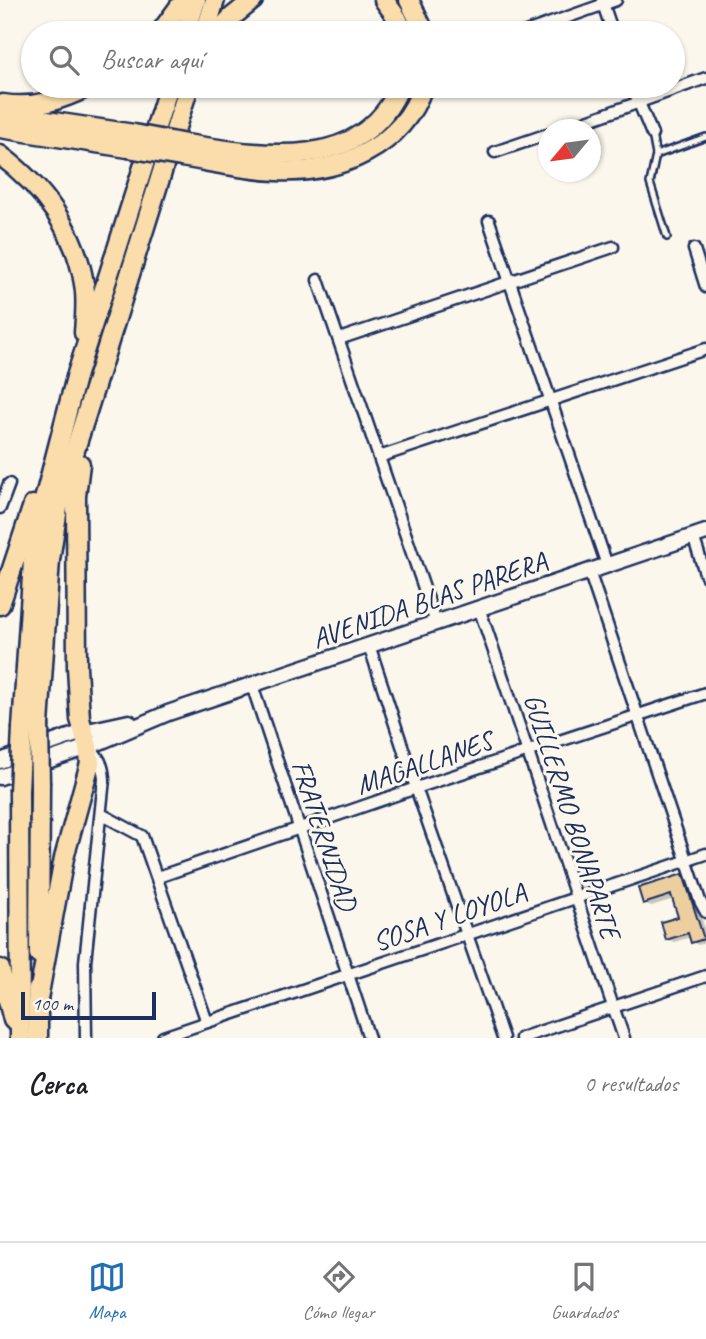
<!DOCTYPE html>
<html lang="es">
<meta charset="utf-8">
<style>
body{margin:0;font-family:Caveat,sans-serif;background:#f2f2f2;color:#202124}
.compass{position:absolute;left:538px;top:119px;width:63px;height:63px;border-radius:50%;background:#fff;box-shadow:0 2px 5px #0004;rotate:241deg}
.scale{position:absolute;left:21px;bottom:18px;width:135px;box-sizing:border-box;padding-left:7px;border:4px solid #1b2f5e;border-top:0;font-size:19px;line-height:24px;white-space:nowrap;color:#1b2f5e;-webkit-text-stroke:5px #fbf7ec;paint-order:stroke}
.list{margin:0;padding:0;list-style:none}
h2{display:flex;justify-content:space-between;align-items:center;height:91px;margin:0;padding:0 28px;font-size:30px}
h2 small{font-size:23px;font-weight:400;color:#757577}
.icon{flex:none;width:38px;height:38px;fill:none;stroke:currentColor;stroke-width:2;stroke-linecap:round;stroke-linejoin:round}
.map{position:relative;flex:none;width:706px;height:1038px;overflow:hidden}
.search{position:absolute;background:#fff;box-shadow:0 2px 5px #0004;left:21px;right:21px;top:21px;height:77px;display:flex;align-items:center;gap:18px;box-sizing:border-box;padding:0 24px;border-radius:38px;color:#757577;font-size:26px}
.sheet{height:203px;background:#fff}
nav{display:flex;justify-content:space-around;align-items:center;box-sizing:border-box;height:98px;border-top:2px solid #e0e0e0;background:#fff;font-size:19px;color:#757577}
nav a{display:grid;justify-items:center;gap:4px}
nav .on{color:#1f6fb2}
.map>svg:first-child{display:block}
.shadow{fill:#0003}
.building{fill:#ecce9f;stroke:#1b2f5e;stroke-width:2}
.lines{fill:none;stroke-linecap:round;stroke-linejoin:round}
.service-casing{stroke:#1b2f5e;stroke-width:10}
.minor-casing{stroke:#1b2f5e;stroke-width:15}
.secondary-casing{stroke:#1b2f5e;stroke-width:19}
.trunk-casing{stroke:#1b2f5e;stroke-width:23}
.service{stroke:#fbf7ec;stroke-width:5}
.minor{stroke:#fbf7ec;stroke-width:10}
.secondary{stroke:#fbf7ec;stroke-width:14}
.trunk{stroke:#faddab;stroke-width:18}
.trunk-bridge-casing{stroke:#1b2f5e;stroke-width:23;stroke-linecap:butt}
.trunk-bridge{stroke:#faddab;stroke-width:18}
.labels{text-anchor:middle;stroke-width:6;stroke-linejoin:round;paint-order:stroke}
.street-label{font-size:28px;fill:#1b2f5e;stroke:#fbf7ec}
</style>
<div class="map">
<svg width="706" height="1038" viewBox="0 0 706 1038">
<rect width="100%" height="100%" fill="#fbf7ec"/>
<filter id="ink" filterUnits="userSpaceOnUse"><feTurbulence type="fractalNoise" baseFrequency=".0143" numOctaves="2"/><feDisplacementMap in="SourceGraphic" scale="14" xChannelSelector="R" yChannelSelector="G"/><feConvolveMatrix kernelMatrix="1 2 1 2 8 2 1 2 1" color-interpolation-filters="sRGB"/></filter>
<g filter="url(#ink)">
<polygon class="shadow" points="683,875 689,879 706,932 706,943 698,945 693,942 691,937 674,942 668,939 680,918 674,899 651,906 645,903"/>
<polygon class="building" points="683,874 704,939 691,943 688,933 666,940 661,922 678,917 671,895 643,904 638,888"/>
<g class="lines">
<defs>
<g id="service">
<polyline points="652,134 656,155 650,183 667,237"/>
<polyline points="656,155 706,137"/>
</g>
<g id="minor">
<polyline points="602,1 613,33"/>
<polyline points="523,33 616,0"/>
<polyline points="632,86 652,134"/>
<polyline points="562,130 706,78"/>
<polyline points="495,152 548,134"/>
<polyline points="489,221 607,565"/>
<polyline points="694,249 706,287"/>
<polyline points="318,280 436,623"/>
<polyline points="339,339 613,247"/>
<polyline points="379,457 706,349"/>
<polyline points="0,508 9,484"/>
<polyline points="693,536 706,576"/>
<polyline points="589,571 700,901 706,912"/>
<path d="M479,608C529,751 574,895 624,1038"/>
<polyline points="369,645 416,788 503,1038"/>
<polyline points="252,685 369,1038"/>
<polyline points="101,814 142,836 207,1022"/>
<polyline points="158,877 416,788 706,693"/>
<polyline points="163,1037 706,854"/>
<path d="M86,1038L85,962L104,779C103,764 99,757 89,747"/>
<polyline points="521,1038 706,976"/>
</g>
<g id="secondary">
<polyline points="0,761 83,732 129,722"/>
<polyline points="0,777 88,747 168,713 706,532"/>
</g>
<g id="trunk">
<polyline points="384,0 397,18 404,33"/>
<polyline points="409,0 425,33"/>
<polyline points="160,33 184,0"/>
<polyline points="186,33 196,0"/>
<polyline points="205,33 215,0"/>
<polyline points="217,33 232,17 253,0"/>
<path d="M3,104C35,109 62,100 90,86"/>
<polyline points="0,114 134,134"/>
<polyline points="0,128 128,148"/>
<path d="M186,144C262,156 363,174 400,86"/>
<path d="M0,155C42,186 76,231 84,284C87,299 85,317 84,333"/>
<path d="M181,157C212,162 245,170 277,171C338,174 403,148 423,86"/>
<polyline points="0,605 33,505"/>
<polyline points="39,725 50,560 59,501 189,86"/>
<polyline points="22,728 33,561 43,504 76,377 169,86"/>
<polyline points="19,791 20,1038"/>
<polyline points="39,954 40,784"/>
<polyline points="0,969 13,1020"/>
<polyline points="38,999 64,858 90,763 88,747 80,719 77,667 76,496 80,464"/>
<polyline points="38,1038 38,989"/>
</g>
</defs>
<use href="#service" class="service-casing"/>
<use href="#minor" class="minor-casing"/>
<use href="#secondary" class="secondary-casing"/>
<use href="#trunk" class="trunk-casing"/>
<use href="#service" class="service"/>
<use href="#minor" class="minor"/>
<use href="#secondary" class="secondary"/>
<use href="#trunk" class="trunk"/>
<defs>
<g id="trunk-bridge">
<polyline points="134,134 186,144"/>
<polyline points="128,148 181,157"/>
<polyline points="39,725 40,784"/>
<polyline points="19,791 22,728"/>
</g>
</defs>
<use href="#trunk-bridge" class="trunk-bridge-casing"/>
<use href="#trunk-bridge" class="trunk-bridge"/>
</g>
</g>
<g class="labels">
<g class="street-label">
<text transform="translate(429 599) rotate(-19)" y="10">AVENIDA BLAS PARERA</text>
<text transform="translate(424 762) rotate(-19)" y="10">MAGALLANES</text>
<text transform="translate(573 816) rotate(72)" y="10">GUILLERMO BONAPARTE</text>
<text transform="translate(325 835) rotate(72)" y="10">FRATERNIDAD</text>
<text transform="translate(449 916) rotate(-19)" y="10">SOSA Y LOYOLA</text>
</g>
</g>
</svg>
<svg class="compass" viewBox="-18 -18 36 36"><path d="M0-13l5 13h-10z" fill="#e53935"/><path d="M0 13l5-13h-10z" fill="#757577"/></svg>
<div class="scale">100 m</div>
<div class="search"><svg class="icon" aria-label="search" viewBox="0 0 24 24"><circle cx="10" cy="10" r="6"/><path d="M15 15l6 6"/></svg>Buscar aquí</div>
</div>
<section class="sheet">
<h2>Cerca<small>0 resultados</small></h2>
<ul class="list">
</ul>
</section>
<nav>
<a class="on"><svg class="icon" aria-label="map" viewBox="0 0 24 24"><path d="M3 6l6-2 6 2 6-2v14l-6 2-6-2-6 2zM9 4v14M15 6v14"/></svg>Mapa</a>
<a><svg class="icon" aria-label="directions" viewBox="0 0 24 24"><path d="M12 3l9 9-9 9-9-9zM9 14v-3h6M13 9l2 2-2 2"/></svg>Cómo llegar</a>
<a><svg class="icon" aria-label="saved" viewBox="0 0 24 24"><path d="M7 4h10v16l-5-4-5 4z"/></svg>Guardados</a>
</nav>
